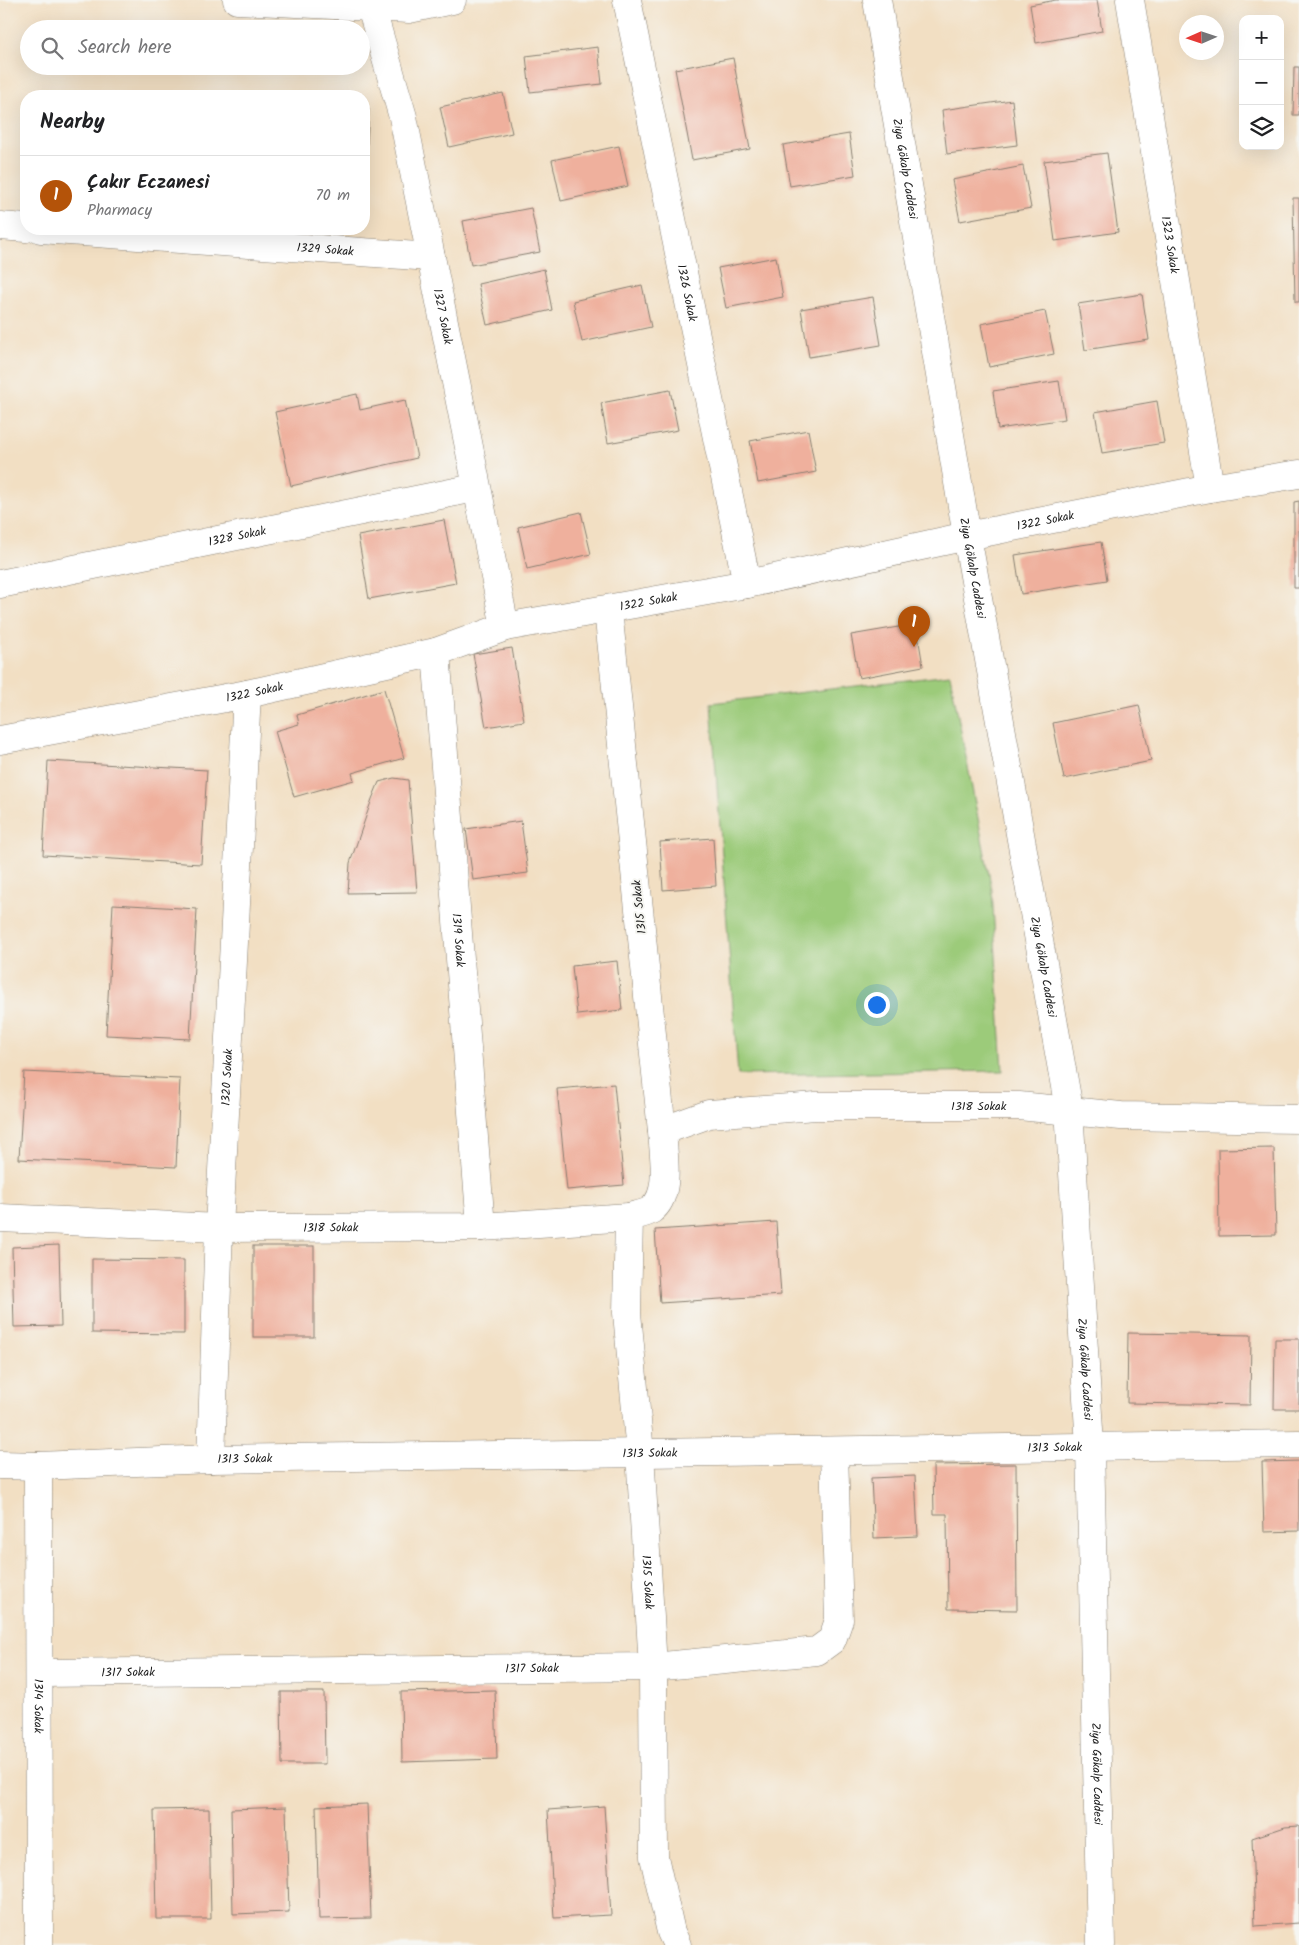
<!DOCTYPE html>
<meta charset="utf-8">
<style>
body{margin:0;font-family:Kalam,sans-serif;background:#f6f6f6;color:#202124}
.controls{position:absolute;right:15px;top:15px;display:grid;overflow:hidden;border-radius:10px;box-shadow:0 5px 20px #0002}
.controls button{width:45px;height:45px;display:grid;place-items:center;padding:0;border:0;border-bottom:1px solid #e0e0e0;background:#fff;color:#202124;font:25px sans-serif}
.compass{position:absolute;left:1179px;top:15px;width:45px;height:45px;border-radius:50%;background:#fff;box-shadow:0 5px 20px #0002;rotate:267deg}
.you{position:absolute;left:876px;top:1004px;width:18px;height:18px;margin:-12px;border:4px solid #fff;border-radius:50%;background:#1a73e8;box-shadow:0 0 0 8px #1a73e833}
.badge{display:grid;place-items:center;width:32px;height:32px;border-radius:50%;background:#b45309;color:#fff;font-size:16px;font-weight:700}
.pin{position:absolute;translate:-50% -41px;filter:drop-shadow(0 1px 2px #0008)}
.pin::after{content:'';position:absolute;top:26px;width:18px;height:15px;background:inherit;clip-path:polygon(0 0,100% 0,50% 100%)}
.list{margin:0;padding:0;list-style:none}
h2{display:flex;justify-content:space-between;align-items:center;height:65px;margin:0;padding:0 20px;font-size:21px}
h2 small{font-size:16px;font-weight:400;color:#757577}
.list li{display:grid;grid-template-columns:32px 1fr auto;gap:15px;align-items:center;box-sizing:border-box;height:80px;padding:0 20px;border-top:1px solid #e0e0e0}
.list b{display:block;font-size:19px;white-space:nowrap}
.list p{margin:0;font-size:16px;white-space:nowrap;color:#757577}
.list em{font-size:16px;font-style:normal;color:#757577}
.icon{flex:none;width:28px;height:28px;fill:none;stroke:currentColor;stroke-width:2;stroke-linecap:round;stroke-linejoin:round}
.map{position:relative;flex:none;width:1299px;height:1945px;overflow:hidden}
.search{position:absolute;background:#fff;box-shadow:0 5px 20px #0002;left:20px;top:20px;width:350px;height:55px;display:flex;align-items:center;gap:12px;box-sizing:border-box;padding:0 18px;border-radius:28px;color:#757577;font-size:19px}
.panel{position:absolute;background:#fff;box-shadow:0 5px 20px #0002;left:20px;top:90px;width:350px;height:145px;border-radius:20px}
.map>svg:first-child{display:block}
.green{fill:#9ccb7a;stroke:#5c744b}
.building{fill:#efb09d}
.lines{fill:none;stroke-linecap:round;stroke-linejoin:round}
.street-casing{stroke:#877e70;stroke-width:29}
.secondary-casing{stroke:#877e70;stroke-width:29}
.street{stroke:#fff;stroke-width:28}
.secondary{stroke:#fff;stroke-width:28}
.labels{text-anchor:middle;stroke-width:4;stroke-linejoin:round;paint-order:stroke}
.street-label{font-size:12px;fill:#1c1c1c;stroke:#f6f6f2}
</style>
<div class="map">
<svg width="1299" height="1945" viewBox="0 0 1299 1945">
<rect width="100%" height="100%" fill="#f6f6f2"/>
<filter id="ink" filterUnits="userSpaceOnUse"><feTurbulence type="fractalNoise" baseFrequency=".02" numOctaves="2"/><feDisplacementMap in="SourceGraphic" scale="10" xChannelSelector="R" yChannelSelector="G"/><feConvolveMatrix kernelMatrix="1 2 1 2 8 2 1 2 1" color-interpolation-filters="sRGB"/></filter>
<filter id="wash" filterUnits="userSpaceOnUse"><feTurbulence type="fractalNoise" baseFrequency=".0096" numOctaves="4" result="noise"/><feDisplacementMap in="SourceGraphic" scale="20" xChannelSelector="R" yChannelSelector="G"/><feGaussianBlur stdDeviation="1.12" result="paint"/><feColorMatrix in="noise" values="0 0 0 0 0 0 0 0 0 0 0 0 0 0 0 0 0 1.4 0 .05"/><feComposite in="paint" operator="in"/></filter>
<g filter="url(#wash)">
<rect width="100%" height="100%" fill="#f2dfc3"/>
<polygon class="green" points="950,675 992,890 1003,1071 738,1075 711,703"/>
<g id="blocks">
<g class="building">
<polygon points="1056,0 1097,0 1102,31 1036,43 1030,5"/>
<polygon points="598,47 602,84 530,92 526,56"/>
<polygon points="733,58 750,149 692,160 675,69"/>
<polygon points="1294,67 1299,67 1299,115 1293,115"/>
<polygon points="503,93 512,133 449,147 440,107"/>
<polygon points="1012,100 1017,145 947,154 942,110"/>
<polygon points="364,109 369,109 365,180 364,180"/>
<polygon points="849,134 855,175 790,186 783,145"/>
<polygon points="619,146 628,186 561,201 552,160"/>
<polygon points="1107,153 1118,232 1055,241 1044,161"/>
<polygon points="1023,166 1031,208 960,221 952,180"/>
<polygon points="1293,198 1299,198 1299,302 1295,302"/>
<polygon points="531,208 540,252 471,265 463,221"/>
<polygon points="776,257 783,297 726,308 718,268"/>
<polygon points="544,269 552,310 487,325 478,284"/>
<polygon points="642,285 651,327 582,342 573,301"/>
<polygon points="1142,294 1149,340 1085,350 1078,304"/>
<polygon points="873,297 881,345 809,357 801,309"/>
<polygon points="1045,311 1054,354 989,367 981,324"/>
<polygon points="1059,381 1065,419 998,429 993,391"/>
<polygon points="670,390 678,430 608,443 601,403"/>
<polygon points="357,394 360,410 405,400 417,458 291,486 275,412"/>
<polygon points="1157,401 1164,443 1102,453 1095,412"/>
<polygon points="808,430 816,472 758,483 750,441"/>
<polygon points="1299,501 1299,588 1294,588 1294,502"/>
<polygon points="581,512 591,554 527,569 518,527"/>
<polygon points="444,520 456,583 369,599 358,536"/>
<polygon points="1101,542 1107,580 1021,594 1015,555"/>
<polygon points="916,624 923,666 859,678 851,635"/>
<polygon points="512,648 524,721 486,727 473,654"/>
<polygon points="384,689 404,758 352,773 354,780 294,797 275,731 299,724 297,715"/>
<polygon points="1139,705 1151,761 1064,779 1053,723"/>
<polygon points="48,761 207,770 201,864 43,855"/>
<polygon points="394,778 408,780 417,892 348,893 350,863 372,799 379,782"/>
<polygon points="521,821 528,873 473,880 466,829"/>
<polygon points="713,838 716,886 663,890 660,842"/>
<polygon points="113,904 197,909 190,1039 106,1035"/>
<polygon points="617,961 622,1010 577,1015 572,966"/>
<polygon points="24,1072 180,1079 176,1167 19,1159"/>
<polygon points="614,1084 624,1185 567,1190 557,1089"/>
<polygon points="1274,1148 1276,1235 1219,1236 1218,1149"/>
<polygon points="776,1222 781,1295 660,1303 655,1230"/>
<polygon points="59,1245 61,1326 14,1327 12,1247"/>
<rect x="253" y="1246" width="61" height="91"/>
<polygon points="92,1259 184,1260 184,1334 92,1333"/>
<polygon points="1128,1333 1251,1335 1250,1405 1127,1403"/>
<polygon points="1275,1339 1299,1339 1299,1409 1274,1409"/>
<polygon points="1299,1461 1299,1531 1264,1532 1262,1462"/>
<polygon points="1016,1464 1017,1610 948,1609 947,1514 934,1514 933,1465"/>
<polygon points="915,1476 918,1536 874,1538 871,1478"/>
<polygon points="495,1690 497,1759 402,1762 401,1692"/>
<polygon points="281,1692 324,1692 325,1764 282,1764"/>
<polygon points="367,1804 371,1918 319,1919 316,1806"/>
<polygon points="604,1806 611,1915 554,1918 548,1810"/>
<polygon points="286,1807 289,1912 233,1914 231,1809"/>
<polygon points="209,1809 211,1919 156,1919 154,1810"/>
<polygon points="1299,1826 1299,1923 1255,1926 1252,1838 1285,1827"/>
</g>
</g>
</g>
<g filter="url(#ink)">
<use href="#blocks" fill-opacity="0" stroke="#877e70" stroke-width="1"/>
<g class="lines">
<defs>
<g id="street">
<polyline points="237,0 409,9 452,0"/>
<path id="s1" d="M627,0L747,584"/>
<path id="s2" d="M1130,0L1210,488"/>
<path id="s3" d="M371,7L403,117L505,627"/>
<polyline points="0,226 26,228"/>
<path id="s4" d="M41,229L431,257"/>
<path id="s5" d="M0,584L475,488"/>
<path id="s6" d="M436,652L481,1227"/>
<path id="s7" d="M662,1131L709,1114L816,1106H1019L1121,1116L1299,1119"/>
<path id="s8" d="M629,1217L627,1313L640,1453L653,1667L654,1857L671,1932L677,1945"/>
<path id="s9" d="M0,1218L219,1228L481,1227L629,1217C636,1215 645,1214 651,1210C672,1195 663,1153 662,1131L608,610"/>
<path id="s10" d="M211,1459L219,1228L247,694"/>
<path id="s11" d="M0,1465L38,1466L211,1459L1299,1444"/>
<path id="s12" d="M38,1466L39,1945"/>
<path id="s13" d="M40,1673L653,1667L817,1651L832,1640L839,1620L834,1452"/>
</g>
<g id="secondary">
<path id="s14" d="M877,0L967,536L1069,1109L1090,1446L1101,1945"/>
<path id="s15" d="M0,740L247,694L436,652L505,627L747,584L967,536L1210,488L1299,474"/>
</g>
</defs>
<use href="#street" class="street-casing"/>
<use href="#secondary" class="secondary-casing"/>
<use href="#street" class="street"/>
<use href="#secondary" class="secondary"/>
</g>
</g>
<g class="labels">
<g class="street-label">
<text dy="4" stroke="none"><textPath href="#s14" startOffset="171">Ziya Gökalp Caddesi</textPath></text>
<text dy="4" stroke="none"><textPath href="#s2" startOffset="248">1323 Sokak</textPath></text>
<text dy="4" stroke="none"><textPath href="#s4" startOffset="285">1329 Sokak</textPath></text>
<text dy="4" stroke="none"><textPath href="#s1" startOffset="299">1326 Sokak</textPath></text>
<text dy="4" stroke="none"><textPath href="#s3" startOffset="318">1327 Sokak</textPath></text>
<text dy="4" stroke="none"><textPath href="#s15" startOffset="1069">1322 Sokak</textPath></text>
<text dy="4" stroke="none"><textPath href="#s5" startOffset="242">1328 Sokak</textPath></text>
<text dy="4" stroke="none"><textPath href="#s14" startOffset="576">Ziya Gökalp Caddesi</textPath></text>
<text dy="4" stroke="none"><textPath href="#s15" startOffset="664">1322 Sokak</textPath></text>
<text dy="4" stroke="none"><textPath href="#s15" startOffset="259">1322 Sokak</textPath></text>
<text transform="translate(639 907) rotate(-96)" y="4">1315 Sokak</text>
<text dy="4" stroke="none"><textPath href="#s6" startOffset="289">1319 Sokak</textPath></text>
<text dy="4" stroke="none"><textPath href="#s14" startOffset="981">Ziya Gökalp Caddesi</textPath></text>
<text dy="4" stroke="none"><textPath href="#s10" startOffset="382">1320 Sokak</textPath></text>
<text dy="4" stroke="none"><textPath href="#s7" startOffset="320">1318 Sokak</textPath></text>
<text dy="4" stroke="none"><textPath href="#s9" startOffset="331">1318 Sokak</textPath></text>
<text dy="4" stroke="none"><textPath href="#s14" startOffset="1386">Ziya Gökalp Caddesi</textPath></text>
<text dy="4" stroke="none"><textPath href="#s11" startOffset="1055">1313 Sokak</textPath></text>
<text dy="4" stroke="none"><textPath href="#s11" startOffset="650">1313 Sokak</textPath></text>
<text dy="4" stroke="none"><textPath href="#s11" startOffset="245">1313 Sokak</textPath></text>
<text dy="4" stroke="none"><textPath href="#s8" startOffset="366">1315 Sokak</textPath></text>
<text dy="4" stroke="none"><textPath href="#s13" startOffset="492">1317 Sokak</textPath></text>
<text dy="4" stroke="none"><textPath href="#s13" startOffset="88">1317 Sokak</textPath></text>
<text dy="4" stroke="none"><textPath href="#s12" startOffset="240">1314 Sokak</textPath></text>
<text dy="4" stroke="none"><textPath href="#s14" startOffset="1791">Ziya Gökalp Caddesi</textPath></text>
</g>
</g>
</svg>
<div class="controls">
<button>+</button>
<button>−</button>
<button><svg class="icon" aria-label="layers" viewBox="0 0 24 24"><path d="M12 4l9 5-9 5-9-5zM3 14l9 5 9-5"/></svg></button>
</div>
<svg class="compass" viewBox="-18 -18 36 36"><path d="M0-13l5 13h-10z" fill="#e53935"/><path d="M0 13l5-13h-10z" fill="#757577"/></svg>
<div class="you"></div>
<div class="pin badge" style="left:914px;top:647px">1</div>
<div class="search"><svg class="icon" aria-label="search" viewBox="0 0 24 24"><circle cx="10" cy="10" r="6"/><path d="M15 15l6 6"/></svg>Search here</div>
<section class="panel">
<h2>Nearby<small></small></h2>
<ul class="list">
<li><span class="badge">1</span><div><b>Çakır Eczanesi</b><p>Pharmacy</p></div><em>70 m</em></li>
</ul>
</section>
</div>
